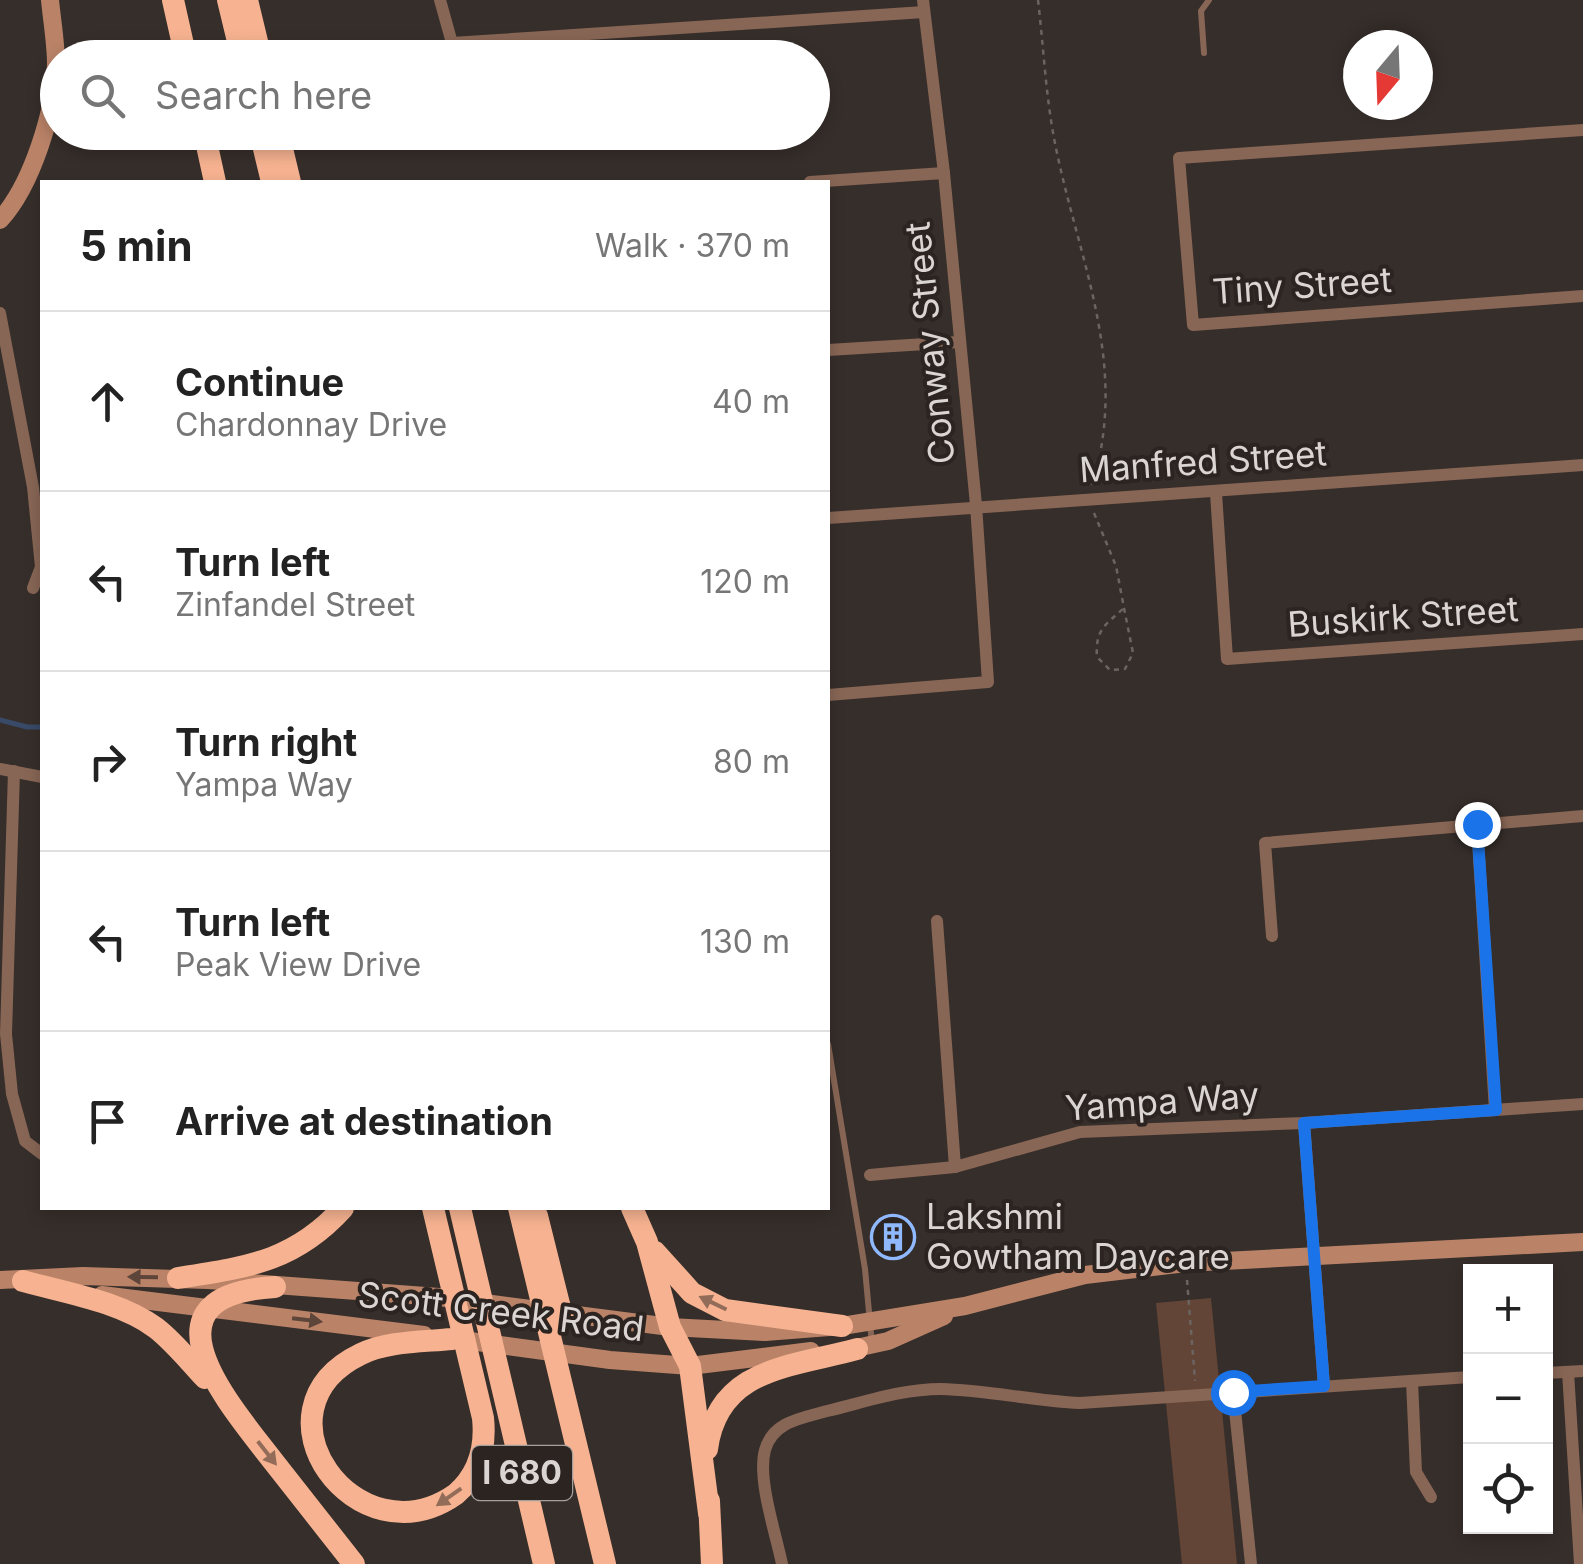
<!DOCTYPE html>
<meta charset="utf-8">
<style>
body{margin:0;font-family:Inter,sans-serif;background:#f6f6f6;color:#222}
.controls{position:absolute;right:30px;bottom:30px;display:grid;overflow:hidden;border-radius:0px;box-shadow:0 5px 15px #0003}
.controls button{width:90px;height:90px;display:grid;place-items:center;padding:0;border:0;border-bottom:2px solid #e0e0e0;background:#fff;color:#222;font:50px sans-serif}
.compass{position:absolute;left:1343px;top:30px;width:90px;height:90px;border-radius:50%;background:#fff;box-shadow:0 5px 15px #0003;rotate:199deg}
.stop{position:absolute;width:30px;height:30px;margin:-22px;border:8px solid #1a73e8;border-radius:50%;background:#fff}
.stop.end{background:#1a73e8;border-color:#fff;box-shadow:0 2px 10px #0008}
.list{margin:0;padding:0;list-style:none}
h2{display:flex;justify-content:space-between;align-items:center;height:130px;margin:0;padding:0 40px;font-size:42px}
h2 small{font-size:32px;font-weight:400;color:#767676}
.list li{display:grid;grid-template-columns:65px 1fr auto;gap:30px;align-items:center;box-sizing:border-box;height:180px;padding:0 40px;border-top:2px solid #e0e0e0}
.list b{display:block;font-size:38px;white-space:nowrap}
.list p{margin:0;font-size:32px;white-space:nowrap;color:#767676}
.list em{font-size:32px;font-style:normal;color:#767676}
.icon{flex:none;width:55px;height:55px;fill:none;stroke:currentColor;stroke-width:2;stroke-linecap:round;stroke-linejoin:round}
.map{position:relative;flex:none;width:1583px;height:1564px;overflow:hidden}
.search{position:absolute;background:#fff;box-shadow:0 5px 15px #0003;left:40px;top:40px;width:790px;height:110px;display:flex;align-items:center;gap:25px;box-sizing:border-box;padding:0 35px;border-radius:55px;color:#767676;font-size:38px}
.panel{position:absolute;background:#fff;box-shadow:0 5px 15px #0003;left:40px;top:180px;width:790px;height:1030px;border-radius:0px}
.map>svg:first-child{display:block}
.green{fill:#624536}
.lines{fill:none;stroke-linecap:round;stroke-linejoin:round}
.stream{stroke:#384a68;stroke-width:5}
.path{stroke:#6b6461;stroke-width:2.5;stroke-dasharray:5 5;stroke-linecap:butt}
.lane{stroke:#865;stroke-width:6}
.street{stroke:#865;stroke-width:12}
.secondary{stroke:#ba8368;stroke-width:18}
.highway{stroke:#f7b391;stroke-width:22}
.oneway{fill:#5e453a}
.oneway2{fill:#926c59}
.route{stroke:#1a73e8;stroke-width:12}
.labels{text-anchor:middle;stroke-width:8;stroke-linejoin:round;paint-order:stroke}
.shield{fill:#2c2421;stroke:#a6a09d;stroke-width:2.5}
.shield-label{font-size:32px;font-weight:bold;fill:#dad5d2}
.street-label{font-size:35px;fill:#dad5d2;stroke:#2c2421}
.poi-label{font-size:35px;fill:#dad5d2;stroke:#2c2421;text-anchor:start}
</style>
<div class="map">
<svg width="1583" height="1564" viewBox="0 0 1583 1564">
<rect width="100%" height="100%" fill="#362e2a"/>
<polygon class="green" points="1211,1298 1237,1564 1182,1564 1156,1303"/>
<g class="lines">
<polyline class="stream" points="0,720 27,727 42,727"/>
<g class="path">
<path d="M1038,0C1044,51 1046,103 1057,153C1081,266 1129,368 1092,485"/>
<path d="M1094,513L1116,566L1124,608L1133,653L1125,669L1110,670L1097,657C1095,630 1105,625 1124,608"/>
<polyline points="1187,1280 1195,1381"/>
</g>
<g class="lane">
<polyline points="1204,53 1201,11 1209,0"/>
<polyline points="828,1044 865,1269 872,1344"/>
</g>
<g class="street">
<polyline points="440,0 452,43 924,12"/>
<polyline points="1583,130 1179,158 1193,325 1583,296"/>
<polyline points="810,182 944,173"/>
<polyline points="0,313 33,487 41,567 33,588"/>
<polyline points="828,350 959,342"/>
<polyline points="1216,493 1227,659 1583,634"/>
<polyline points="828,518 1583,465"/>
<polyline points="828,695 988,682 976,505 944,173 923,0"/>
<polyline points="0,769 42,777"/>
<polyline points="14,771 6,1034 12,1094 25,1141 42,1154"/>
<polyline points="1477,825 1495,1110"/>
<polyline points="937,921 955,1167"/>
<polyline points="1272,936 1265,843 1583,816"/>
<polyline points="1304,1123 1324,1386"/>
<polyline points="870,1175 955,1167 1080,1132 1304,1123 1583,1104"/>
<polyline points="1568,1372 1580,1564"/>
<polyline points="1546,1373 1583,1371"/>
<polyline points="1412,1381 1416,1472 1431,1497"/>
<polyline points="1233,1391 1251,1564"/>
<path d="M782,1564C776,1534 757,1479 765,1450C773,1421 803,1418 827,1411C865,1402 902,1389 941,1389C988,1390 1033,1401 1080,1403L1470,1377"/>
</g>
<g class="secondary">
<path d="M0,220C32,185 55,111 56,64C56,43 52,21 50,0"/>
<polyline points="0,1280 83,1276 208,1280 439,1297 670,1327 765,1332 842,1326 965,1306 1085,1275 1186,1263 1583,1242"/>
<polyline points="102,1295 424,1335"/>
<polyline points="455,1339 610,1360 690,1366 811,1351"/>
<polyline points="847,1350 888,1341 944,1316"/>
</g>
<g class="highway">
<polyline points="173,0 186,58"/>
<polyline points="228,0 242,58"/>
<polyline points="247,0 261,58"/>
<polyline points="204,132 215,182"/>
<polyline points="260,132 272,182"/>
<polyline points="278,132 290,182"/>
<path d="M433,1208L483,1418C486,1447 479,1474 456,1494C357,1564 245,1410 361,1354C388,1341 422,1342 452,1339"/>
<polyline points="460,1208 544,1564"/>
<polyline points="519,1208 605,1564"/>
<polyline points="632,1208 647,1242 670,1327 690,1366 709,1513"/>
<polyline points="537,1216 562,1316"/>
<polyline points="655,1252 692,1293 725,1310 842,1326"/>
<path d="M178,1278C247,1267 294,1262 343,1208"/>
<path d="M23,1281C66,1293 119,1301 156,1328C174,1342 189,1361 205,1378"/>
<path d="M275,1287C133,1295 229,1404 273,1461C300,1495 327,1530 354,1564"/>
<path d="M707,1449C718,1367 792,1367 857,1349"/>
<polyline points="709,1501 712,1564"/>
</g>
</g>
<defs><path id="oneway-solid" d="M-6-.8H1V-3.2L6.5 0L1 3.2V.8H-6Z" transform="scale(2.5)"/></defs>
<g class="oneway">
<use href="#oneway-solid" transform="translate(143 1277) rotate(-179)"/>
<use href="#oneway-solid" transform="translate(307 1320) rotate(7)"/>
</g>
<g class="oneway2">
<use href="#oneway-solid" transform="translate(713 1303) rotate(-154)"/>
<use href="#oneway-solid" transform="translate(267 1453) rotate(52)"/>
<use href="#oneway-solid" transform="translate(449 1497) rotate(145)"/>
</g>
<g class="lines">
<polyline class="route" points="1233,1392 1324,1386 1304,1123 1496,1110 1477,824"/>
</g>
<defs>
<symbol id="building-ring" viewBox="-11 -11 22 22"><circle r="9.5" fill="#2c2421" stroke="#8fb8fd" stroke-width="1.5"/><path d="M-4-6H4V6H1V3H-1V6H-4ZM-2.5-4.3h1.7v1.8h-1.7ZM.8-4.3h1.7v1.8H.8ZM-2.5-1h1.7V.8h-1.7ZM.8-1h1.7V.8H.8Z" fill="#8fb8fd"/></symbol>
</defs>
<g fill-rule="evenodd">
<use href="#building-ring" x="868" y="1212" width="50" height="50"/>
</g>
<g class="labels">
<rect class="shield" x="472" y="1446" width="100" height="54" rx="8"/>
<g class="shield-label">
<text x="522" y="1484">I 680</text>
</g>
<g class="street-label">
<text transform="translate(1302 286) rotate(-4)" y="12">Tiny Street</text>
<text transform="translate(930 343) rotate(-96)" y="12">Conway Street</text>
<text transform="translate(1203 462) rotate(-4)" y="12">Manfred Street</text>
<text transform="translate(1403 617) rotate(-4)" y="12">Buskirk Street</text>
<text transform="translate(1162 1102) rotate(-4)" y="12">Yampa Way</text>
<text transform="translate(501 1312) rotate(7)" y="12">Scott Creek Road</text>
</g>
<g class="poi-label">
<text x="926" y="1229">Lakshmi<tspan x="926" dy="40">Gowtham Daycare</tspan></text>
</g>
</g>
</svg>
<div class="controls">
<button>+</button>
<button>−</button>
<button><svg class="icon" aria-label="locate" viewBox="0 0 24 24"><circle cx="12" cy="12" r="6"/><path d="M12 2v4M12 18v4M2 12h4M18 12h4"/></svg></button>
</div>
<svg class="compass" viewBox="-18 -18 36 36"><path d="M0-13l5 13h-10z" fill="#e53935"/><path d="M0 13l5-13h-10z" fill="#767676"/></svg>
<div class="stop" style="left:1233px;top:1392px"></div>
<div class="stop end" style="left:1477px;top:824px"></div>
<div class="search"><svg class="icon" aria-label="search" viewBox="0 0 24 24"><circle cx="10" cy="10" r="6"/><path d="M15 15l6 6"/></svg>Search here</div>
<section class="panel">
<h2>5 min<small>Walk · 370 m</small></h2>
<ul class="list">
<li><svg class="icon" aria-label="ahead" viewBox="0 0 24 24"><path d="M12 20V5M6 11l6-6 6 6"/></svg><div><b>Continue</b><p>Chardonnay Drive</p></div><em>40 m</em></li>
<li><svg class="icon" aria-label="left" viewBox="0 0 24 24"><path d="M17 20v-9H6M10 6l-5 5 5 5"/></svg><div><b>Turn left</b><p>Zinfandel Street</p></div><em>120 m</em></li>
<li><svg class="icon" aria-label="right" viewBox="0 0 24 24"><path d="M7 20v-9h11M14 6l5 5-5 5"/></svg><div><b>Turn right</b><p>Yampa Way</p></div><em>80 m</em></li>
<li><svg class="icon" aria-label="left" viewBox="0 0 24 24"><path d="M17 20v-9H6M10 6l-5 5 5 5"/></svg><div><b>Turn left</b><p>Peak View Drive</p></div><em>130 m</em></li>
<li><svg class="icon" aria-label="arrive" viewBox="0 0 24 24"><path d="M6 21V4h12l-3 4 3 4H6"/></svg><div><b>Arrive at destination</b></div></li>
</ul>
</section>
</div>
